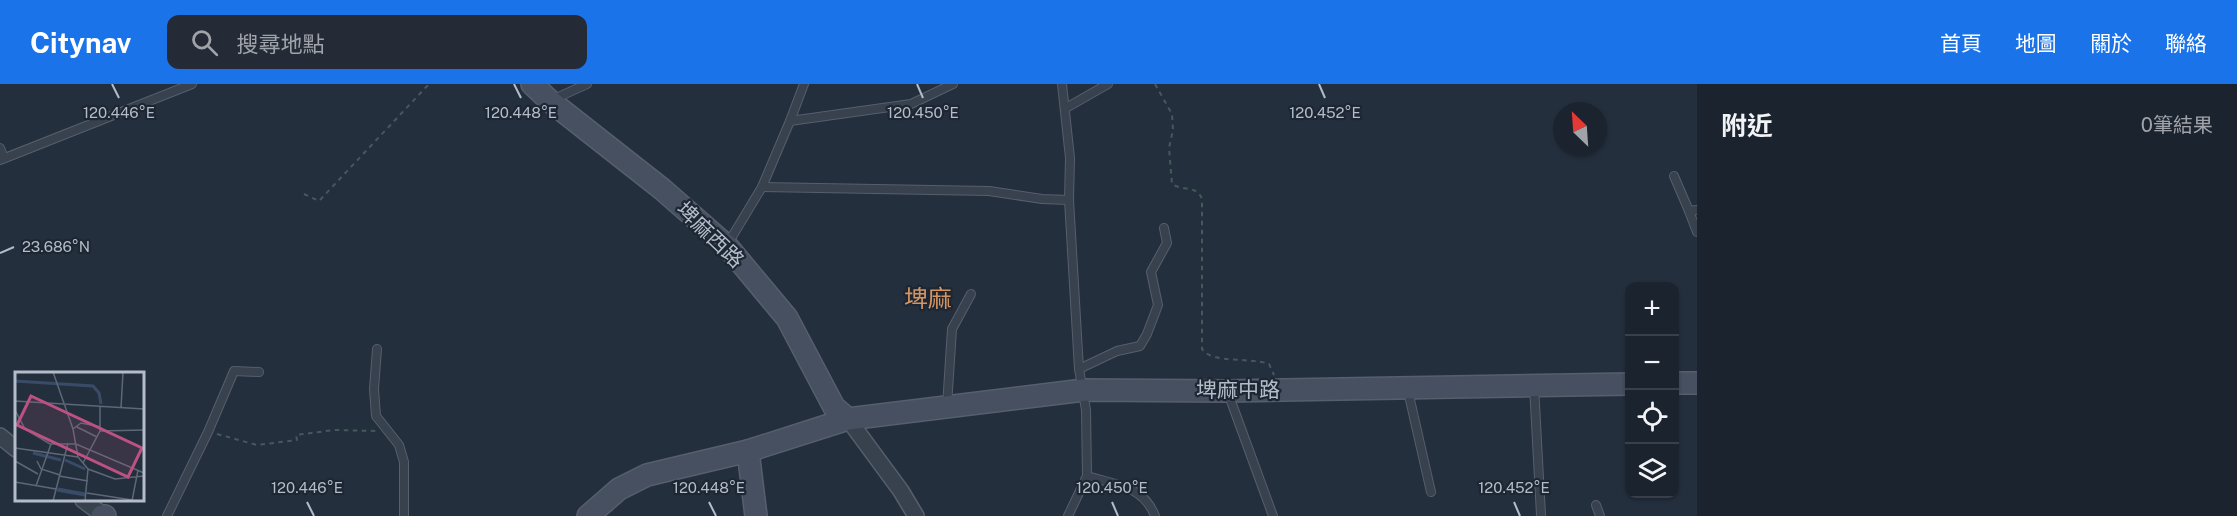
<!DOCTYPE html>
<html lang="zh-TW">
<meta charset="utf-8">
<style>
body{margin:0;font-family:"Public Sans","Noto Sans TC",sans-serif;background:#242b36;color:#f1f3f6}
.controls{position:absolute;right:18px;bottom:18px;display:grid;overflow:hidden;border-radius:12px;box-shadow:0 2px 4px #0004}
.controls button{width:54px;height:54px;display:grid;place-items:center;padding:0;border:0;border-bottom:2px solid #39404a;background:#1b232e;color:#f1f3f6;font:30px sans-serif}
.compass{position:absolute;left:1553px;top:18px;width:54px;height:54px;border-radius:50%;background:#1b232e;box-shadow:0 2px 4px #0004;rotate:335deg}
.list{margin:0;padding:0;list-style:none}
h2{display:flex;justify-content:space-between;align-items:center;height:78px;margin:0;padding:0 24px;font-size:26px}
h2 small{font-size:20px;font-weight:400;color:#a0a4aa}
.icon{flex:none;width:33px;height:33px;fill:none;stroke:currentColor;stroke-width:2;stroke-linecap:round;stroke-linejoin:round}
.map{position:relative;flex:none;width:1697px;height:432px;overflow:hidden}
header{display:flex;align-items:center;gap:36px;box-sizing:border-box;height:84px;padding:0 30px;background:#1a73e8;color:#fff}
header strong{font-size:28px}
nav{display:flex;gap:33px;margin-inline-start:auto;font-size:21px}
.search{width:420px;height:54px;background:#242b36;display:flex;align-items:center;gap:15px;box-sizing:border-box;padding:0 21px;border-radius:12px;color:#a0a4aa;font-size:22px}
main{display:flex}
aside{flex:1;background:#1b232e}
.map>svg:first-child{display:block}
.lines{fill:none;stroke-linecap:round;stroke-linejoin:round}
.lane-casing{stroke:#565f6c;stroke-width:10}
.street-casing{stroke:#565f6c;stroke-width:18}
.secondary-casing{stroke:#565f6c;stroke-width:24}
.path{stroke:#44595c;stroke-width:2;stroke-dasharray:4.5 4.5;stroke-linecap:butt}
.lane{stroke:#38414e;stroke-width:8}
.street{stroke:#38414e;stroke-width:15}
.secondary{stroke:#465061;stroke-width:21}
.ticks{fill:none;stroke:#b4bcc9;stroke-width:2}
.labels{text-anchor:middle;stroke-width:4.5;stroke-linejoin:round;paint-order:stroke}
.street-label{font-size:21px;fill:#b4bcc9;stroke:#1d2633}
.quarter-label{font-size:24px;fill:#d59563;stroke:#1d2633}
.inset-river{fill:none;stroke:#394c67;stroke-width:3}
.inset-road{fill:none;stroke:#5e6776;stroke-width:1.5}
.view{fill:#bd5182;fill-opacity:0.15;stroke:#bd5182;stroke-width:3}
.inset-edge{fill:none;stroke:#b4bcc9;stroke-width:3}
.ticks-label{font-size:15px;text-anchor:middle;fill:#b4bcc9;stroke:#1d2633;stroke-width:4.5;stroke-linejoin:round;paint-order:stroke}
</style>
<header>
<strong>Citynav</strong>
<div class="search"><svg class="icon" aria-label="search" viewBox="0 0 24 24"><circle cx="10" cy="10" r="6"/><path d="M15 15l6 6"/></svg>搜尋地點</div>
<nav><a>首頁</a><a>地圖</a><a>關於</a><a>聯絡</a></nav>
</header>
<main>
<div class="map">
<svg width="1697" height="432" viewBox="0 0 1697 432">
<rect width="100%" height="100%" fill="#242f3e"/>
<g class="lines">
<defs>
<g id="lane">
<polyline points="1062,0 1070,74 1069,116 1079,285 1086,326 1087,392 1068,432"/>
<polyline points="554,15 587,0"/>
<polyline points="1066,24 1108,0"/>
<polyline points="790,37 804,0"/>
<polyline points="0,64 4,74"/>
<polyline points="0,76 192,0"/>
<polyline points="1674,92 1689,127 1697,126"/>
<polyline points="762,103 989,107 1042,115 1069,116"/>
<polyline points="1689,127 1697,148"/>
<polyline points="727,161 762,103 790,37 911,20 953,0"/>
<polyline points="377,265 374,305 376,332 399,361 404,378 404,432"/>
<polyline points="1079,285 1117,267 1140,262 1147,250 1158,221 1151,188 1167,159 1164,144"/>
<polyline points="1534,302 1541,431"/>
<polyline points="1408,307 1431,408"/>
<polyline points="1228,309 1273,432"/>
<polyline points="947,322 952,245 971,210"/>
<path d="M1087,392C1115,401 1143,401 1155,432"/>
<polyline points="1596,421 1600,432"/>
<polyline points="167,432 208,348 234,287 259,288"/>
</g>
<g id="street">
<polyline points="848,335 901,407 916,432"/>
<polyline points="0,352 16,365"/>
<polyline points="83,416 103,431"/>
</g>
<g id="secondary">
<polyline points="532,0 550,17 662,105 727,162 787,234 834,323 848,335"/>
<polyline points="1674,299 1697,299"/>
<polyline points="748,367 756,432"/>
<polyline points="102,432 105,432"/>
<polyline points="588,432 619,405 647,391 748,367 848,335 1084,306 1227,307 1630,300"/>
</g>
</defs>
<use href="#lane" class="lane-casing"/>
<use href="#street" class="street-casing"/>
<use href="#secondary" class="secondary-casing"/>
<g class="path">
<path d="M1155,0L1172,30L1173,46L1169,64L1172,100C1182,107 1197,101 1202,115V265C1212,280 1251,273 1269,280L1274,291"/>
<polyline points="304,110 319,117 429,0"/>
<polyline points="217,350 257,361 297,356 296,351 334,346 377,347"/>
</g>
<use href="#lane" class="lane"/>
<use href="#street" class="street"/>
<use href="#secondary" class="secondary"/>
</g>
<path class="ticks" d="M112,0L119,14M514,0L521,14M917,0L923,14M1319,0L1325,14M0,169L14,163M307,418L314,432M709,418L716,432M1112,418L1118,432M1514,418L1520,432"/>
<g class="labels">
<g class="street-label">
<text transform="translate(710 151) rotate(44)" y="7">埤麻西路</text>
<text x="1238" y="313">埤麻中路</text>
</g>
<g class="quarter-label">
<text x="928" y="223">埤麻</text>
</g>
</g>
<g transform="translate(15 288)">
<rect width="129" height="129" fill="#242f3e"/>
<path class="inset-river" d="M0,9L78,14L84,21L86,32M18,81L46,88M50,88L70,97M43,117L70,122M42,118L70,123"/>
<path class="inset-road" d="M38,0L58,57L63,85L73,97L100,107L129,104M0,29L129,37M106,36L108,0M0,38L10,57L35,72H61L129,101M62,55L82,65M58,57L66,51L86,55M85,59L129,58M0,76L63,85M0,89L23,102M22,89L26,97L45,103M68,91L85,59V35M44,104L73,109M0,110L41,117M21,114L36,72M72,121L117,128M38,129L53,71M70,129L73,97M117,129L123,98"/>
<path class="view" d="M16,24L127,76L113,105L2,53Z"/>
<rect width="129" height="129" class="inset-edge"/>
</g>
<g class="ticks-label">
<text x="521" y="34">120.448°E</text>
<text x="119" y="34">120.446°E</text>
<text x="923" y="34">120.450°E</text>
<text x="1325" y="34">120.452°E</text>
<text x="56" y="168">23.686°N</text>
<text x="307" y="409">120.446°E</text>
<text x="709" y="409">120.448°E</text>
<text x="1112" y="409">120.450°E</text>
<text x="1514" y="409">120.452°E</text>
</g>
</svg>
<div class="controls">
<button>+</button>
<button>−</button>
<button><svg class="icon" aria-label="locate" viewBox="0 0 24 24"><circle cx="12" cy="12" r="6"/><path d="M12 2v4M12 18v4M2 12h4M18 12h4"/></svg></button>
<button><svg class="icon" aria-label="layers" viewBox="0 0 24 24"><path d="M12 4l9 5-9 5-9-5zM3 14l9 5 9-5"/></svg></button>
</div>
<svg class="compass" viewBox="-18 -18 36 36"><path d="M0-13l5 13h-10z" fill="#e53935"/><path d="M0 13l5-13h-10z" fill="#a0a4aa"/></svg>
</div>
<aside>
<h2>附近<small>0筆結果</small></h2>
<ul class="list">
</ul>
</aside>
</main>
